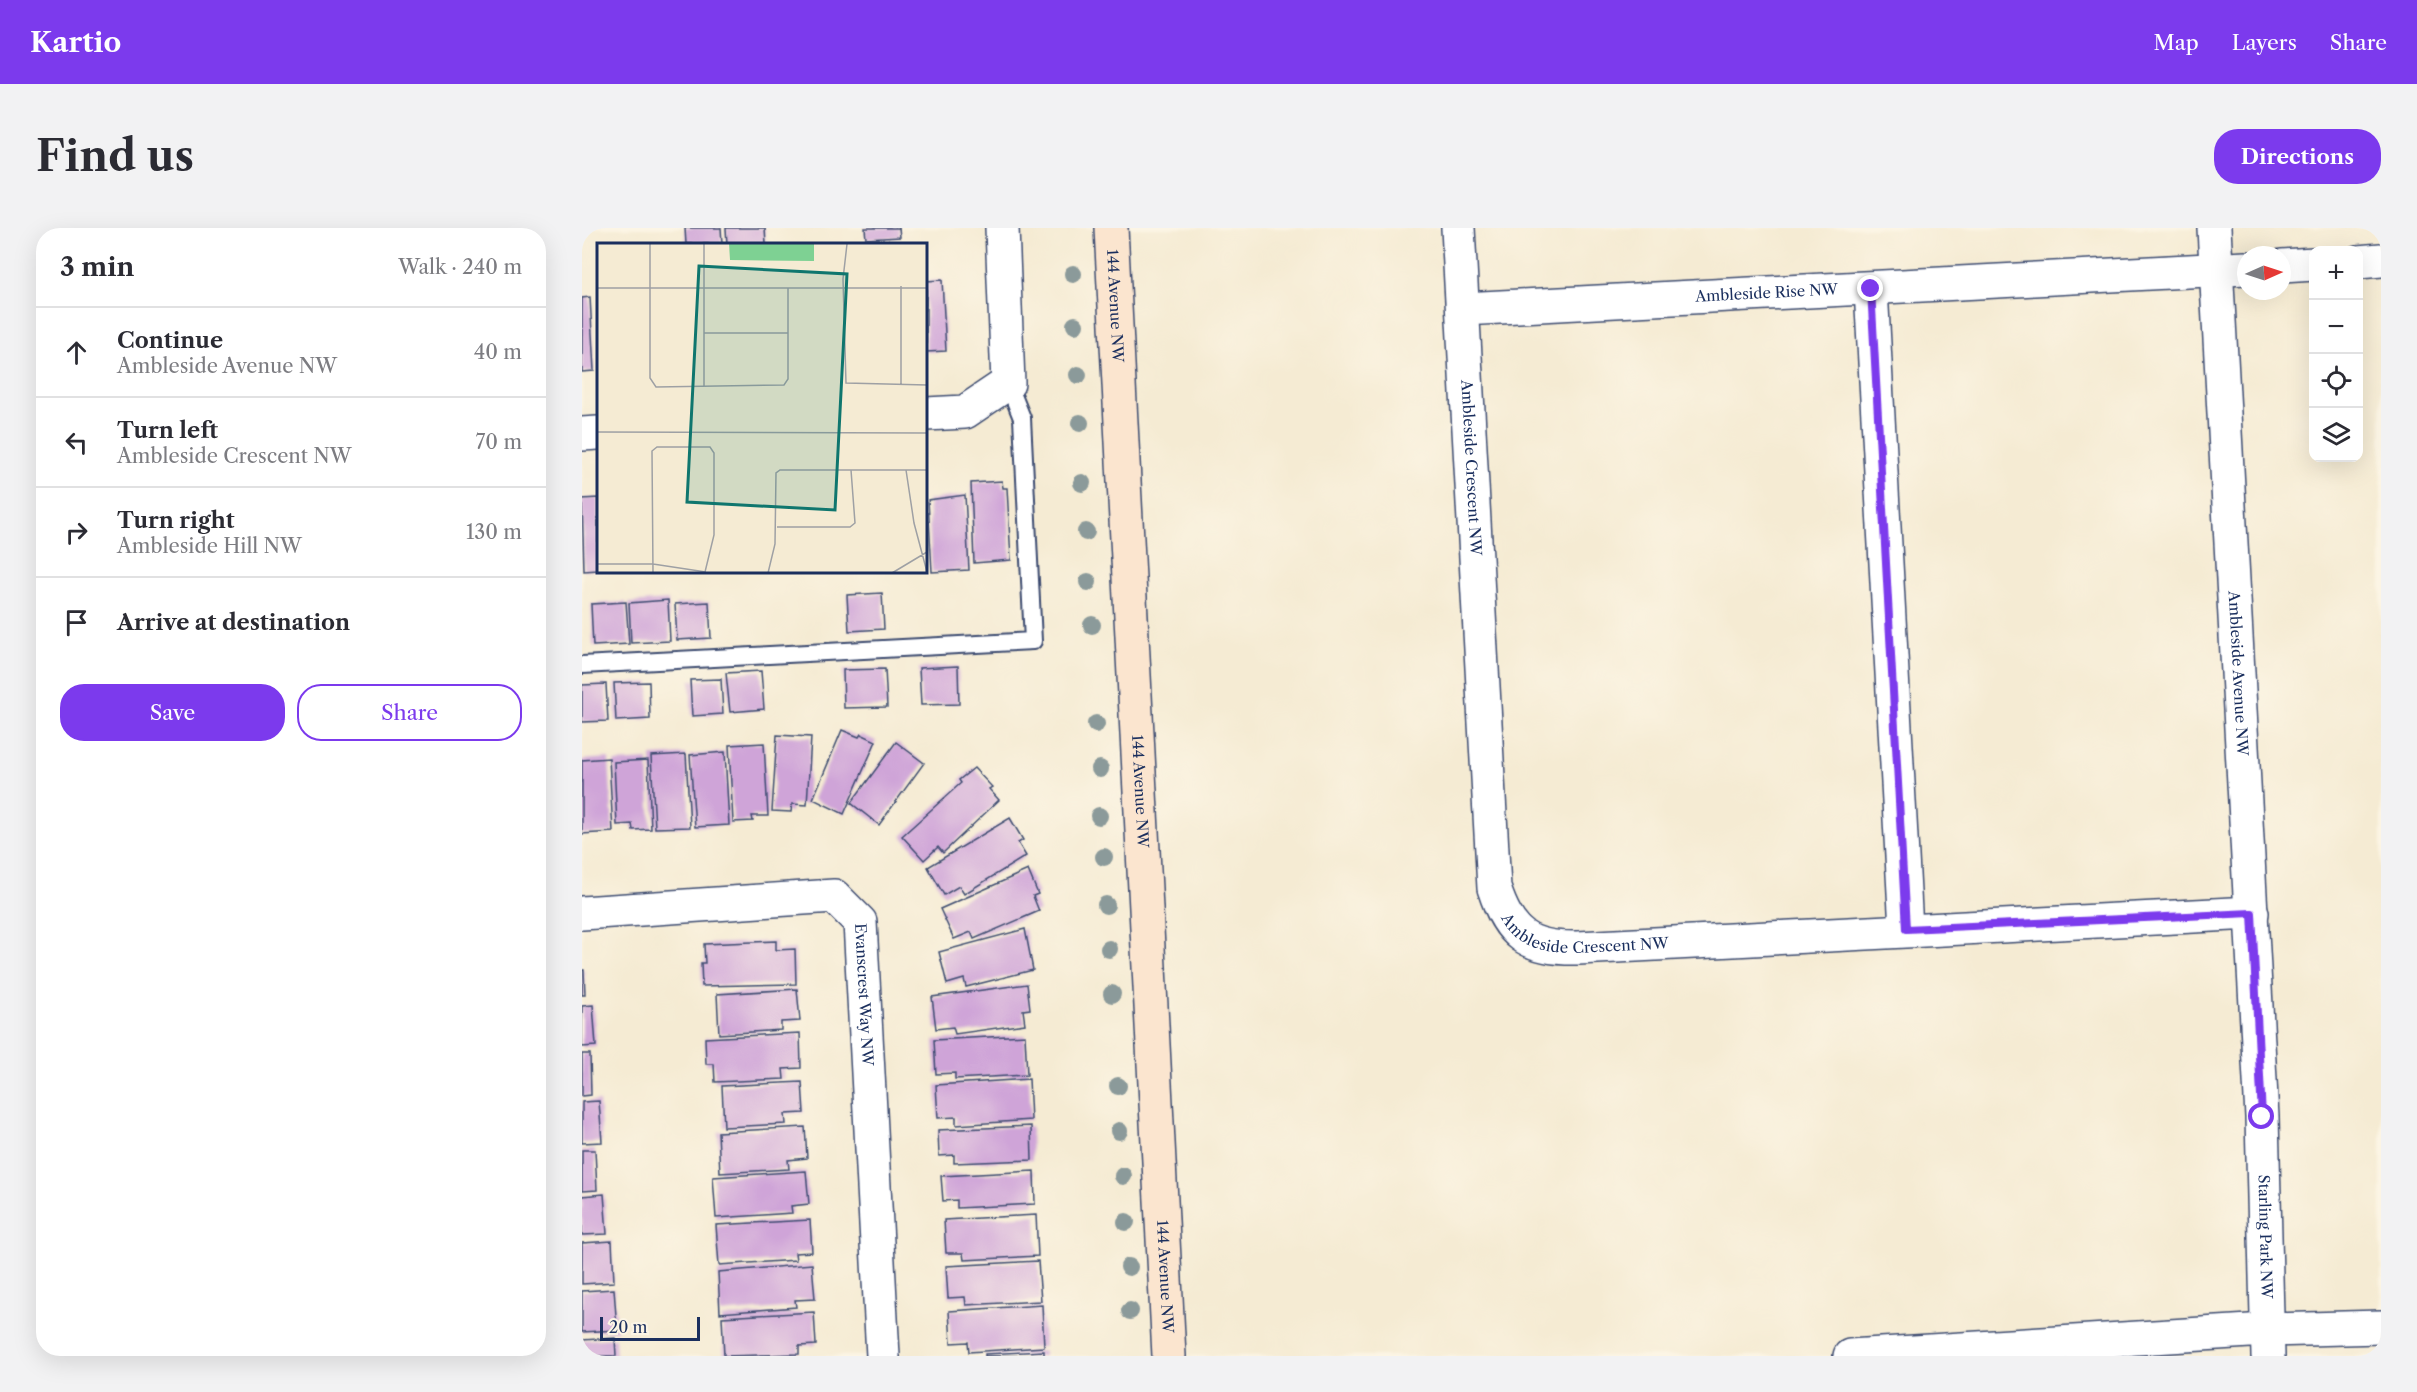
<!DOCTYPE html>
<meta charset="utf-8">
<style>
body{margin:0;font-family:"Libre Caslon Text",serif;background:#f2f2f3;color:#2b2b33}
.controls{position:absolute;right:18px;top:18px;display:grid;overflow:hidden;border-radius:12px;box-shadow:0 6px 24px #0002}
.controls button{width:54px;height:54px;display:grid;place-items:center;padding:0;border:0;border-bottom:2px solid #e1e1e2;background:#fff;color:#2b2b33;font:30px sans-serif}
.compass{position:absolute;left:1655px;top:18px;width:54px;height:54px;border-radius:50%;background:#fff;box-shadow:0 6px 24px #0002;rotate:87deg}
.scale{position:absolute;left:18px;bottom:15px;width:100px;box-sizing:border-box;padding-left:6px;border:3px solid #1b2f5e;border-top:0;font-size:16px;line-height:21px;white-space:nowrap;color:#1b2f5e;-webkit-text-stroke:4px #fcf5e5;paint-order:stroke}
.stop{position:absolute;width:18px;height:18px;margin:-14px;border:4px solid #7c3aed;border-radius:50%;background:#fff}
.stop.end{background:#7c3aed;border-color:#fff;box-shadow:0 2px 6px #0008}
.list{margin:0;padding:0;list-style:none}
h2{display:flex;justify-content:space-between;align-items:center;height:78px;margin:0;padding:0 24px;font-size:26px}
h2 small{font-size:20px;font-weight:400;color:#7c7c81}
.list li{display:grid;grid-template-columns:39px 1fr auto;gap:18px;align-items:center;box-sizing:border-box;height:90px;padding:0 24px;border-top:2px solid #e1e1e2}
.list b{display:block;font-size:22px;white-space:nowrap}
.list p{margin:0;font-size:20px;white-space:nowrap;color:#7c7c81}
.list em{font-size:20px;font-style:normal;color:#7c7c81}
.actions{display:flex;gap:12px;padding:18px 24px}
.actions a{flex:1;padding:14px 0;border:2px solid #7c3aed;border-radius:24px;text-align:center;font-size:21px;color:#7c3aed}
.actions .main{background:#7c3aed;color:#fff}
.icon{flex:none;width:33px;height:33px;fill:none;stroke:currentColor;stroke-width:2;stroke-linecap:round;stroke-linejoin:round}
.map{position:relative;flex:none;width:1799px;height:1128px;overflow:hidden;border-radius:24px}
header{display:flex;align-items:center;gap:36px;box-sizing:border-box;height:84px;padding:0 30px;background:#7c3aed;color:#fff}
header strong{font-size:28px}
nav{display:flex;gap:33px;margin-inline-start:auto;font-size:21px}
.intro{display:flex;align-items:center;justify-content:space-between;box-sizing:border-box;height:144px;padding:0 36px}
h1{margin:0;font-size:42px}
.button{padding:15px 27px;border-radius:24px;background:#7c3aed;color:#fff;font-size:21px;font-weight:700}
main{display:flex;gap:36px;padding:0 36px}
aside{flex:1;background:#fff;border-radius:24px;box-shadow:0 6px 24px #0002}
.map>svg:first-child{display:block}
.building{fill:#cfa4d8}
.lines{fill:none;stroke-linecap:round;stroke-linejoin:round}
.service-casing{stroke:#3c4b70;stroke-width:20}
.minor-casing{stroke:#3c4b70;stroke-width:36}
.secondary-casing{stroke:#3c4b70;stroke-width:36}
.service{stroke:#fff;stroke-width:16}
.minor{stroke:#fff;stroke-width:33}
.secondary{stroke:#fbe5cf;stroke-width:33}
.tree{fill:#8b9a9a}
.route{stroke:#7c3aed;stroke-width:8}
.labels{text-anchor:middle;stroke-width:5;stroke-linejoin:round;paint-order:stroke}
.street-label{font-size:15px;fill:#1b2f5e;stroke:#fcf5e5}
.inset-road{fill:none;stroke:#9ea0a4;stroke-width:1.5}
.view{fill:#0f766e;fill-opacity:0.15;stroke:#0f766e;stroke-width:3}
.inset-edge{fill:none;stroke:#1b2f5e;stroke-width:3}
</style>
<header>
<strong>Kartio</strong>
<nav><a>Map</a><a>Layers</a><a>Share</a></nav>
</header>
<div class="intro"><h1>Find us</h1><a class="button">Directions</a></div>
<main>
<aside>
<h2>3 min<small>Walk · 240 m</small></h2>
<ul class="list">
<li><svg class="icon" aria-label="ahead" viewBox="0 0 24 24"><path d="M12 20V5M6 11l6-6 6 6"/></svg><div><b>Continue</b><p>Ambleside Avenue NW</p></div><em>40 m</em></li>
<li><svg class="icon" aria-label="left" viewBox="0 0 24 24"><path d="M17 20v-9H6M10 6l-5 5 5 5"/></svg><div><b>Turn left</b><p>Ambleside Crescent NW</p></div><em>70 m</em></li>
<li><svg class="icon" aria-label="right" viewBox="0 0 24 24"><path d="M7 20v-9h11M14 6l5 5-5 5"/></svg><div><b>Turn right</b><p>Ambleside Hill NW</p></div><em>130 m</em></li>
<li><svg class="icon" aria-label="arrive" viewBox="0 0 24 24"><path d="M6 21V4h12l-3 4 3 4H6"/></svg><div><b>Arrive at destination</b></div></li>
</ul>
<div class="actions"><a class="main">Save</a><a>Share</a></div>
</aside>
<div class="map">
<svg width="1799" height="1128" viewBox="0 0 1799 1128">
<rect width="100%" height="100%" fill="#fcf5e5"/>
<filter id="ink" filterUnits="userSpaceOnUse"><feTurbulence type="fractalNoise" baseFrequency=".0167" numOctaves="2"/><feDisplacementMap in="SourceGraphic" scale="12" xChannelSelector="R" yChannelSelector="G"/><feConvolveMatrix kernelMatrix="1 2 1 2 8 2 1 2 1" color-interpolation-filters="sRGB"/></filter>
<filter id="wash" filterUnits="userSpaceOnUse"><feTurbulence type="fractalNoise" baseFrequency=".008" numOctaves="4" result="noise"/><feDisplacementMap in="SourceGraphic" scale="24" xChannelSelector="R" yChannelSelector="G"/><feGaussianBlur stdDeviation="1.35" result="paint"/><feColorMatrix in="noise" values="0 0 0 0 0 0 0 0 0 0 0 0 0 0 0 0 0 1.4 0 .05"/><feComposite in="paint" operator="in"/></filter>
<g filter="url(#wash)">
<rect width="100%" height="100%" fill="#f5ebd3"/>
<g id="blocks">
<g class="building">
<polygon points="103,0 139,0 140,16 104,16"/>
<polygon points="144,0 183,0 184,16 145,16"/>
<polygon points="283,0 317,0 318,9 284,11"/>
<polygon points="360,52 364,123 344,124 344,53"/>
<polygon points="8,69 12,143 0,144 0,70"/>
<polygon points="420,253 421,260 425,260 429,332 392,335 389,255"/>
<polygon points="383,267 387,342 350,344 346,272"/>
<polygon points="16,270 16,342 2,343 0,271"/>
<polygon points="300,365 302,401 267,403 265,367"/>
<polygon points="86,372 88,413 49,415 47,375"/>
<polygon points="44,374 47,416 11,418 9,376"/>
<polygon points="127,374 129,410 95,412 93,376"/>
<polygon points="376,438 377,476 339,477 337,440"/>
<polygon points="303,441 305,479 262,480 261,442"/>
<polygon points="179,443 182,481 148,484 144,445"/>
<polygon points="139,451 141,486 110,488 108,452"/>
<polygon points="67,454 68,491 34,493 32,455"/>
<polygon points="24,456 26,493 0,494 0,457"/>
<polygon points="260,502 277,509 279,506 294,513 262,586 231,571"/>
<polygon points="195,507 229,509 225,577 210,576 209,584 190,583"/>
<polygon points="314,514 342,535 297,597 269,575"/>
<polygon points="182,515 186,588 170,588 171,593 151,594 147,517"/>
<polygon points="143,524 147,597 113,599 108,527"/>
<polygon points="104,526 108,599 73,600 69,528"/>
<polygon points="27,530 31,604 0,606 0,532"/>
<polygon points="66,532 69,601 51,602 50,596 35,597 32,534"/>
<polygon points="392,540 410,559 407,561 417,572 361,625 356,619 342,632 320,608 379,555 377,552"/>
<polygon points="428,590 441,612 436,615 444,628 382,666 377,658 362,667 346,639"/>
<polygon points="446,642 456,666 451,668 457,683 392,711 389,704 372,711 358,681"/>
<polygon points="443,701 451,742 384,759 382,751 365,756 357,724"/>
<polygon points="194,713 194,722 213,721 214,756 120,758 119,735 123,735 122,716"/>
<polygon points="0,742 2,742 3,767 0,767"/>
<polygon points="445,756 448,781 441,782 443,796 373,806 371,799 354,801 350,769"/>
<polygon points="215,761 218,793 199,794 199,802 137,806 135,766"/>
<polygon points="11,777 14,818 0,819 0,778"/>
<polygon points="218,805 219,840 201,841 202,851 133,854 132,836 124,836 123,810"/>
<polygon points="443,807 445,847 373,851 373,845 354,846 352,812"/>
<polygon points="0,826 8,826 9,867 0,868"/>
<polygon points="447,851 449,892 374,897 374,889 356,890 354,857"/>
<polygon points="220,854 222,885 203,886 204,896 142,899 140,858"/>
<polygon points="17,873 20,914 0,915 0,874"/>
<polygon points="449,898 450,932 372,935 372,927 357,928 356,902"/>
<polygon points="223,899 225,930 206,932 207,941 138,945 136,904"/>
<polygon points="0,922 13,922 15,962 0,963"/>
<polygon points="224,943 227,976 209,978 210,985 134,990 131,949"/>
<polygon points="452,943 453,976 375,980 375,972 361,973 359,948"/>
<polygon points="22,966 25,1006 0,1007 0,968"/>
<polygon points="454,987 456,1028 382,1032 381,1025 364,1025 362,992"/>
<polygon points="228,992 230,1024 213,1025 214,1032 137,1037 134,997"/>
<polygon points="30,1013 32,1054 0,1056 0,1015"/>
<polygon points="456,1033 459,1073 384,1077 383,1069 366,1070 364,1038"/>
<polygon points="230,1036 233,1071 213,1072 214,1079 138,1085 136,1044"/>
<polygon points="32,1061 35,1102 0,1104 0,1063"/>
<polygon points="460,1077 462,1119 387,1124 386,1114 369,1115 367,1083"/>
<polygon points="232,1084 234,1117 217,1118 217,1126 142,1128 140,1089"/>
<polygon points="33,1110 34,1128 0,1128 0,1112"/>
<polygon points="462,1123 462,1128 403,1128 403,1126"/>
</g>
</g>
</g>
<g filter="url(#ink)">
<use href="#blocks" fill-opacity="0" stroke="#3c4b70" stroke-width="1.5"/>
<g class="lines">
<defs>
<polyline id="service" points="0,437 451,413 440,190 426,155"/>
<g id="minor">
<path id="s1" d="M876,0L912,660C927,707 946,721 996,720L1670,685"/>
<path id="s2" d="M1632,0L1680,889L1686,1128"/>
<polyline points="1776,34 1799,32"/>
<polyline points="1700,38 1732,36"/>
<polyline points="1289,61 1324,701"/>
<path id="s3" d="M881,81L1664,40"/>
<polyline points="344,186 383,184 426,155 420,0"/>
<polyline points="0,206 16,205"/>
<path id="s4" d="M0,685L252,668L278,694L301,1128"/>
<polyline points="1268,1128 1684,1102 1799,1099"/>
</g>
<g id="secondary">
<path id="s5" d="M529,0L587,1128"/>
</g>
</defs>
<use href="#service" class="service-casing"/>
<use href="#minor" class="minor-casing"/>
<use href="#secondary" class="secondary-casing"/>
<use href="#service" class="service"/>
<use href="#minor" class="minor"/>
<use href="#secondary" class="secondary"/>
</g>
<g class="tree">
<circle cx="491" cy="46" r="9"/>
<circle cx="493" cy="97" r="9"/>
<circle cx="496" cy="147" r="9"/>
<circle cx="498" cy="195" r="9"/>
<circle cx="500" cy="255" r="9"/>
<circle cx="504" cy="304" r="9"/>
<circle cx="506" cy="354" r="9"/>
<circle cx="510" cy="397" r="9"/>
<circle cx="514" cy="496" r="9"/>
<circle cx="518" cy="541" r="9"/>
<circle cx="517" cy="588" r="9"/>
<circle cx="522" cy="629" r="9"/>
<circle cx="524" cy="677" r="9"/>
<circle cx="527" cy="721" r="9"/>
<circle cx="530" cy="766" r="9"/>
<circle cx="536" cy="858" r="9"/>
<circle cx="537" cy="903" r="9"/>
<circle cx="541" cy="948" r="9"/>
<circle cx="544" cy="994" r="9"/>
<circle cx="547" cy="1039" r="9"/>
<circle cx="548" cy="1083" r="9"/>
</g>
</g>
<g class="lines" filter="url(#ink)">
<polyline class="route" points="1289,61 1324,701 1670,685 1680,889"/>
</g>
<g class="labels">
<g class="street-label">
<text dy="5" stroke="none"><textPath href="#s3" startOffset="304">Ambleside Rise NW</textPath></text>
<text dy="5" stroke="none"><textPath href="#s5" startOffset="78">144 Avenue NW</textPath></text>
<text dy="5" stroke="none"><textPath href="#s1" startOffset="240">Ambleside Crescent NW</textPath></text>
<text dy="5" stroke="none"><textPath href="#s2" startOffset="446">Ambleside Avenue NW</textPath></text>
<text dy="5" stroke="none"><textPath href="#s5" startOffset="564">144 Avenue NW</textPath></text>
<text dy="5" stroke="none"><textPath href="#s1" startOffset="778">Ambleside Crescent NW</textPath></text>
<text dy="5" stroke="none"><textPath href="#s4" startOffset="362">Evanscrest Way NW</textPath></text>
<text dy="5" stroke="none"><textPath href="#s2" startOffset="1010">Starling Park NW</textPath></text>
<text dy="5" stroke="none"><textPath href="#s5" startOffset="1050">144 Avenue NW</textPath></text>
</g>
</g>
<g transform="translate(15 15)">
<rect width="330" height="330" fill="#f5ebd3"/>
<path d="M132,0H217V18L133,17Z" fill="#7ed193"/>
<path class="inset-road" d="M53,0V135L59,144L187,142L191,136V45M107,0V144M250,1L246,36L249,140L330,142M0,45H330M107,90H191M304,142V43M0,189L330,190M309,227L317,280L330,329M180,284H253L258,280L254,227M0,321H56L109,329M56,330L55,208L60,204H113L117,210V292L108,329M171,330L178,301L179,230L183,227H330M295,330L330,309"/>
<path class="view" d="M102,23L250,31L238,267L90,259Z"/>
<rect width="330" height="330" class="inset-edge"/>
</g>
</svg>
<div class="controls">
<button>+</button>
<button>−</button>
<button><svg class="icon" aria-label="locate" viewBox="0 0 24 24"><circle cx="12" cy="12" r="6"/><path d="M12 2v4M12 18v4M2 12h4M18 12h4"/></svg></button>
<button><svg class="icon" aria-label="layers" viewBox="0 0 24 24"><path d="M12 4l9 5-9 5-9-5zM3 14l9 5 9-5"/></svg></button>
</div>
<svg class="compass" viewBox="-18 -18 36 36"><path d="M0-13l5 13h-10z" fill="#e53935"/><path d="M0 13l5-13h-10z" fill="#7c7c81"/></svg>
<div class="scale">20 m</div>
<div class="stop" style="left:1680px;top:889px"></div>
<div class="stop end" style="left:1289px;top:61px"></div>
</div>
</main>
